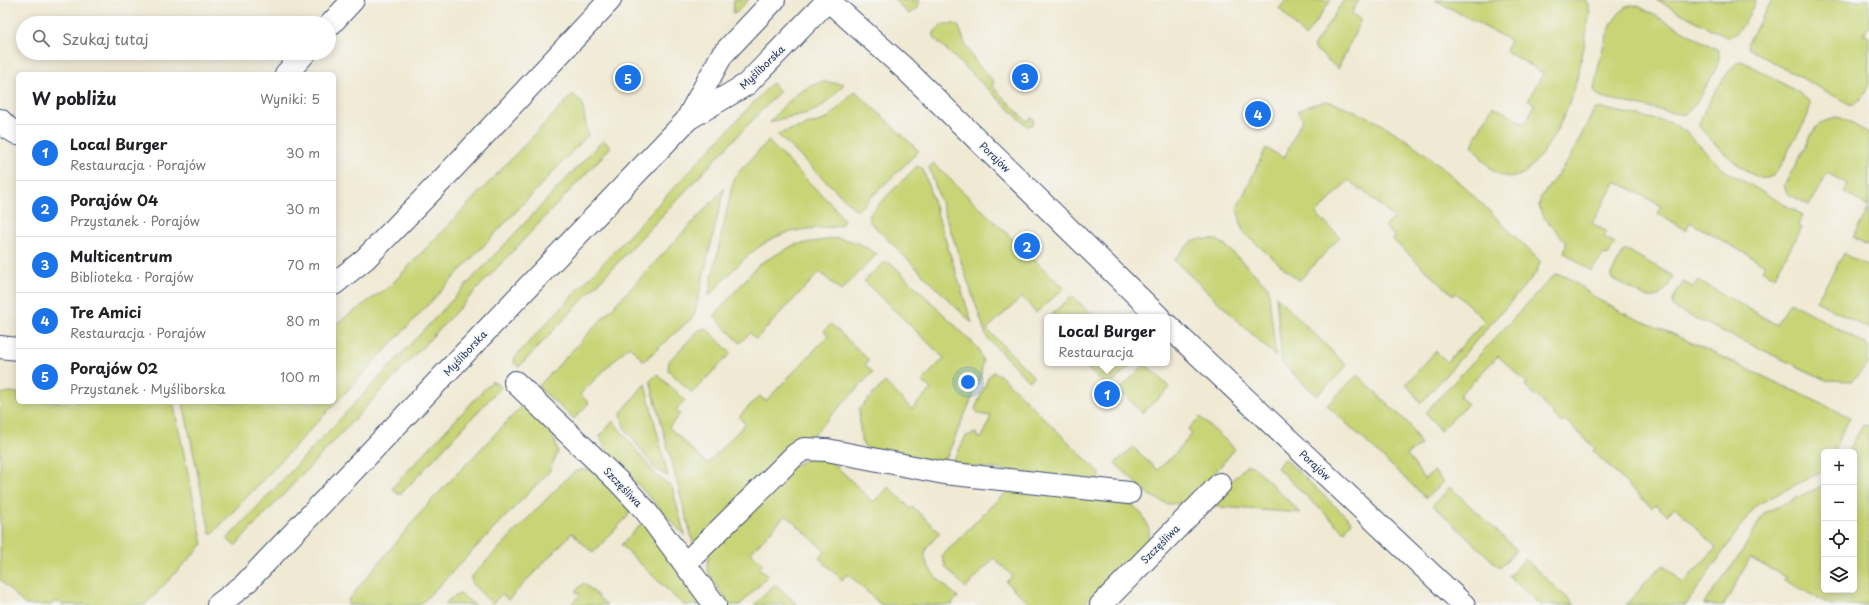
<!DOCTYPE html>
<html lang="pl">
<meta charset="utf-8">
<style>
body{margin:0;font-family:"Playpen Sans",sans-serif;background:#f2f2f2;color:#202124}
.controls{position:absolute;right:12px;bottom:12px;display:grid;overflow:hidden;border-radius:6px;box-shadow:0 2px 10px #0003}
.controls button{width:36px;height:36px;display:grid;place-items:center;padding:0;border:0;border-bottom:1px solid #e0e0e0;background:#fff;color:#202124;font:20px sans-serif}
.you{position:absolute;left:968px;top:382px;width:14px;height:14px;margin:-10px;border:3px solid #fff;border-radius:50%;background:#1a73e8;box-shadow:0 0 0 6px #1a73e833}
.badge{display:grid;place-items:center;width:26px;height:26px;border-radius:50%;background:#1a73e8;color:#fff;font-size:13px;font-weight:700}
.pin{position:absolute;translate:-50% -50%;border:2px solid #fff;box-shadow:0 1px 4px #0006}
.popup{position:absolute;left:1044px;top:314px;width:126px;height:52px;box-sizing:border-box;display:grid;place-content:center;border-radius:6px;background:#fff;filter:drop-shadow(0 1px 3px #0005);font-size:13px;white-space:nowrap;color:#757577}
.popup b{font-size:15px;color:#202124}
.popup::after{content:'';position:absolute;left:50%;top:100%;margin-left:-8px;border:8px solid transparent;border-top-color:#fff}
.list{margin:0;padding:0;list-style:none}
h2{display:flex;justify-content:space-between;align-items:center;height:52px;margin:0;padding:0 16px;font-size:17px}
h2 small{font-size:13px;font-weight:400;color:#757577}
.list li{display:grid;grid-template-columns:26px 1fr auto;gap:12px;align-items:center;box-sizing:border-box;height:56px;padding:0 16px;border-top:1px solid #e0e0e0}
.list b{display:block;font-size:15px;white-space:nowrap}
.list p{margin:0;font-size:13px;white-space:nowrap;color:#757577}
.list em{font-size:13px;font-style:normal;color:#757577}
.icon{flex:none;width:22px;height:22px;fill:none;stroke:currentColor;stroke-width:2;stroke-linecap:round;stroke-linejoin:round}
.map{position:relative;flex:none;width:1869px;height:605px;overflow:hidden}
.search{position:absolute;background:#fff;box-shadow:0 2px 10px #0003;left:16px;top:16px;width:320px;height:44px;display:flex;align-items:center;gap:10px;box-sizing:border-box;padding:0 14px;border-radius:22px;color:#757577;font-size:15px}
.panel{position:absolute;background:#fff;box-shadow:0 2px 10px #0003;left:16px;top:72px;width:320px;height:332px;border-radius:6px}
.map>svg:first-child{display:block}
.green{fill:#c8d475;stroke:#72826a}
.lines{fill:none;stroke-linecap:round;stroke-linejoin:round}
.minor-casing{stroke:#3b4b70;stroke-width:24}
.minor{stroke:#fff;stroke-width:22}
.labels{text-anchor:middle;stroke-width:3.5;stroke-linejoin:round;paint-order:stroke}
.street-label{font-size:10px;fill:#1b2f5e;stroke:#f6f6f2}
</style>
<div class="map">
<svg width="1869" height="605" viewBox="0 0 1869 605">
<rect width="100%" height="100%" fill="#f6f6f2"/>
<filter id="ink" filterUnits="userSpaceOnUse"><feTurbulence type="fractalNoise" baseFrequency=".025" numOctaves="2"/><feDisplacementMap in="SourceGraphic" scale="8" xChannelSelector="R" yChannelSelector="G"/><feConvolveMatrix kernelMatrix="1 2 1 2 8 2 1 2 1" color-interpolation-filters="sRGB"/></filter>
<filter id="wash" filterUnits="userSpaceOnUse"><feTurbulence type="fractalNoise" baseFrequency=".012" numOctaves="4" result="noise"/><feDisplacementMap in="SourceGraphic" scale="16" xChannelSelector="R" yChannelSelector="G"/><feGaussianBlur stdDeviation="0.9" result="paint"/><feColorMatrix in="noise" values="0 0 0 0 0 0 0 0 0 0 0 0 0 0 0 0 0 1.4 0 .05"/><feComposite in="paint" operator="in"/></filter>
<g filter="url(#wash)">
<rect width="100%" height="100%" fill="#f0e9d3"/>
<g class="green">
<polygon points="734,0 749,0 736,13 733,14"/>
<polygon points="894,0 920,0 916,10 909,14"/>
<polygon points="1287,0 1331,0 1305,37 1279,8"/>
<polygon points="1344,0 1359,0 1351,14 1361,19 1338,69 1313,47"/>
<path d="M1435,0H1586L1590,11C1582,63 1573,114 1540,156C1531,167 1524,178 1509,177C1492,176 1482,157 1472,146L1477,134L1493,106L1525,124L1535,104L1528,100L1543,73L1506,51L1511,41Z"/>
<path d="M1656,0H1756C1750,11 1742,37 1726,37Z"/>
<path d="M1772,0H1869V26L1864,34L1869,37C1869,48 1869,74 1869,84C1866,93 1859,106 1849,104L1749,49L1747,44Z"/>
<path d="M1631,5L1638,6L1718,50C1719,53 1720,56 1719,59C1717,71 1695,107 1686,114H1678L1605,98C1598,96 1596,95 1594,88C1600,63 1605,15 1631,5Z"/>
<polygon points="943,24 954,24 959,27 965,44 975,61 994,82 992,86 1027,121 1031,118 1034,120 1032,125 1027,126 934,38 934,32"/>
<path d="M1739,61L1744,62L1798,92L1810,102C1811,116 1799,131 1792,143C1787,154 1780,173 1768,178C1752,184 1709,139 1699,126C1699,115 1729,67 1739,61Z"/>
<path d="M824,82L844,84C835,94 825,106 813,111C800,117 784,116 770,123C782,105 803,85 824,82Z"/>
<polygon points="772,83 780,91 519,367 514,363 515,357"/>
<polygon points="855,91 919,151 857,211 777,134 827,119"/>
<polygon points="573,94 582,103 588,135 213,533 210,533 183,402 334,402 334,325 390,286"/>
<path d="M1327,101C1412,125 1478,201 1540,261L1537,272L1421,403L1406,384L1436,351L1447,362L1485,321L1456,293L1454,296L1393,240L1395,237L1385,227L1394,218L1362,189L1361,191L1349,180L1316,214L1340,237L1299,281L1243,232L1237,208L1266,148L1284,158L1303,118L1297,112L1308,106Z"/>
<polygon points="1601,108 1672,123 1685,131 1724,170 1803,215 1798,225 1802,228 1774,277 1762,270 1765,265 1690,222 1686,230 1657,213 1661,206 1616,181 1592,223 1607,232 1604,237 1615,243 1607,255 1604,254 1591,271 1564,252 1566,246 1565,241 1542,215 1539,206 1541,197 1570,158 1594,110"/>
<polygon points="1835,117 1841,118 1869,133 1869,207 1844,192 1848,184 1827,173 1809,205 1787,193 1784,186 1815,128 1821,123"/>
<polygon points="603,140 611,147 235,546 227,539"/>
<path d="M768,141L835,208L844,220L841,225L833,227C818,228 801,229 787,233C754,242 730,274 708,297L734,177Z"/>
<polygon points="933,163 1064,288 1036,313 1022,297 987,329 1034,377 1029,381 987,338 929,167"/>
<polygon points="917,166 923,169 972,323 869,221 870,213"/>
<polygon points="724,189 694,316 644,361 629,346 580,394 589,403 574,419 538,387"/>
<polygon points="1869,208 1869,246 1853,237"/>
<polygon points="837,238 856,242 877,254 841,291 820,272 756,339 750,333 740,343 714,316 759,264 794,245"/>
<polygon points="1202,239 1217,240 1226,246 1268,287 1276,357 1174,260 1191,242"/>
<path d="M1625,249L1673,276C1667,288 1662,300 1646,297L1611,278V274Z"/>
<polygon points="1844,254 1869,267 1869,329 1816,301"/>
<polygon points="885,262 893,265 978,348 983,361 980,379 947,456 939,462 866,448 861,441 859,409 885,382 912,409 931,389 922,381 944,358 864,281"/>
<polygon points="1555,274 1567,277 1599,300 1625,314 1673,334 1850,417 1833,452 1824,452 1824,470 1755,506 1686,605 1626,605 1653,574 1664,565 1683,583 1716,548 1675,507 1667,515 1656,505 1652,508 1593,451 1595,448 1565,420 1562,423 1543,404 1544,403 1525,386 1527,383 1498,356 1459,396 1468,404 1440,431 1426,412"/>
<path d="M1698,280L1777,325L1790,302L1866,344L1869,348L1868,364L1852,381L1826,380L1675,309C1668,300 1679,291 1683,282L1693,287Z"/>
<polygon points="1072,296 1095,317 1048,317"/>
<polygon points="1276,296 1347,366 1317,396 1282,363"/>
<polygon points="831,324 869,360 865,365 873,372 810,438 801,441 694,546 650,381 657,374 685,400 676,410 680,414 669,427 707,464 745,424 739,417 759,396 766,401 828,336 824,331"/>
<polygon points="706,328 731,353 692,393 668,370 669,361 699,330"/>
<polygon points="1088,363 1133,363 1107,388 1085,366"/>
<polygon points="1145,364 1170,388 1142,413 1119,390"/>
<polygon points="994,372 1000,375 1100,473 1100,478 1096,482 955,464 954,460 966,436 976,433 977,437 982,438 991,416 979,414 975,409 989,376"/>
<polygon points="1357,375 1409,424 1421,445 1407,454 1424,479 1434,471 1443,482 1426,498 1327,405"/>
<polygon points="492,381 501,387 401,494 398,494 392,488"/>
<polygon points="645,384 668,476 655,469 624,427 621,413"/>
<polygon points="10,392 18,393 18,402 173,402 203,544 145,605 63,605 60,602 54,602 51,605 25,605 0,580 0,394"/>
<polygon points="523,405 554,437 558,452 549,472 420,605 348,605 348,600 428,504"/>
<polygon points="1200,417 1235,449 1202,488 1185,503 1167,504 1149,495 1115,463 1133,447 1157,470 1173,456 1192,434 1188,429"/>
<polygon points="613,421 655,474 672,487 685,536 605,449 600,436"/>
<polygon points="1863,425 1869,426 1869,605 1831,605 1784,580 1786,577 1750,558 1724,605 1703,605 1742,552 1764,513 1824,485 1824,590 1854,590 1854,452 1848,452"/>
<path d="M814,457L833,463L873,502L889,487L911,509L913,507L940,533C936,538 928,544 926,550C919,566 947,587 958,597L952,603L953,605H881L848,574L842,580L819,558L825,551L786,515L751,552L763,564L759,568L768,576L740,605H729L709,574L707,567L709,551L790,467Z"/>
<polygon points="1284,458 1352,522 1344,532 1277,468"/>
<polygon points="1247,465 1253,466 1301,513 1207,506"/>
<polygon points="585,469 594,471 630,506 628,516 593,553 572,533 508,600 502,594 492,604 472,584 471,577 564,481 576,471"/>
<polygon points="1450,487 1517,550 1500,568 1433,505"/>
<path d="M1021,488L1132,505C1143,512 1155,532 1146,545C1139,557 1126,567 1116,578L1113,575L1083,605H1028L1029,603L1006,582L1012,576L994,558L966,588L946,568L942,556L996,501L1009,491Z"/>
<polygon points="643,522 702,605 683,605 621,545"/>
<polygon points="1525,559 1575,605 1540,605 1509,576"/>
<polygon points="584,583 607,605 571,605 580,595 575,591"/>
<polygon points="775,584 798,605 754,605"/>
<polygon points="460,594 475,605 444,605 451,598"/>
</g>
</g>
<g filter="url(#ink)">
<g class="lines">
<defs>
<g id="minor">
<polyline points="828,0 904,68 1159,317"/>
<polyline points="329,26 353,0"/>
<polyline points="286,74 305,53"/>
<polyline points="688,119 747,84 828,0"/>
<polyline points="0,120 8,128 18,134"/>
<polyline points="334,284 365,259 443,179 610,0"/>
<polyline points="1167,325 1464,605"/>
<polyline points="0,347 18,349"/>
<polyline points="515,382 618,481 645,510 715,605"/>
<polyline points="686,563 795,455 804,449 827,450 944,473 1129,493"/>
<polyline points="218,605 244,585 686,121 722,55 774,0"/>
<polyline points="1101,605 1220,484"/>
</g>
</defs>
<use href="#minor" class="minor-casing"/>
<use href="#minor" class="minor"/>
</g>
</g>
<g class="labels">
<g class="street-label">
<text transform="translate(762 67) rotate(-44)" y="4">Myśliborska</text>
<text transform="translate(995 157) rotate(44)" y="4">Porajów</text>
<text transform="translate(465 353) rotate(-47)" y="4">Myśliborska</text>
<text transform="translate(1315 465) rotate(43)" y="4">Porajów</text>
<text transform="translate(623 487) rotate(46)" y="4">Szczęśliwa</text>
<text transform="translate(1160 544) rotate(-45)" y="4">Szczęśliwa</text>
</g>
</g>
</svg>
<div class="controls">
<button>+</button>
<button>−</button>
<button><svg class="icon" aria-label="locate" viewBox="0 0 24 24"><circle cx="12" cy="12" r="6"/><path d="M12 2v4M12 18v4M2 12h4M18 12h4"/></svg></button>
<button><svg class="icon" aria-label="layers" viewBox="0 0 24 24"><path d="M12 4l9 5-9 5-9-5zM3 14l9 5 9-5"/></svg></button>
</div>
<div class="you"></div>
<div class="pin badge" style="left:1107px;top:394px">1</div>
<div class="popup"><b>Local Burger</b>Restauracja</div>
<div class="pin badge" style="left:1027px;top:246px">2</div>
<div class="pin badge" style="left:1025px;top:77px">3</div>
<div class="pin badge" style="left:1258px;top:114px">4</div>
<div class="pin badge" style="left:628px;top:78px">5</div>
<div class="search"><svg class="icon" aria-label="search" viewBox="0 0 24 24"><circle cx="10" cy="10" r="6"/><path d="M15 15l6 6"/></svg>Szukaj tutaj</div>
<section class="panel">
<h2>W pobliżu<small>Wyniki: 5</small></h2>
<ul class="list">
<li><span class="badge">1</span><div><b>Local Burger</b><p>Restauracja · Porajów</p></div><em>30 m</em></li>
<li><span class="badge">2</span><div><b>Porajów 04</b><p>Przystanek · Porajów</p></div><em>30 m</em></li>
<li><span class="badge">3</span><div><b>Multicentrum</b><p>Biblioteka · Porajów</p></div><em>70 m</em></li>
<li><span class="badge">4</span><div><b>Tre Amici</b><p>Restauracja · Porajów</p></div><em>80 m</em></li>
<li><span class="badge">5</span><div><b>Porajów 02</b><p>Przystanek · Myśliborska</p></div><em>100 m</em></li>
</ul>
</section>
</div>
